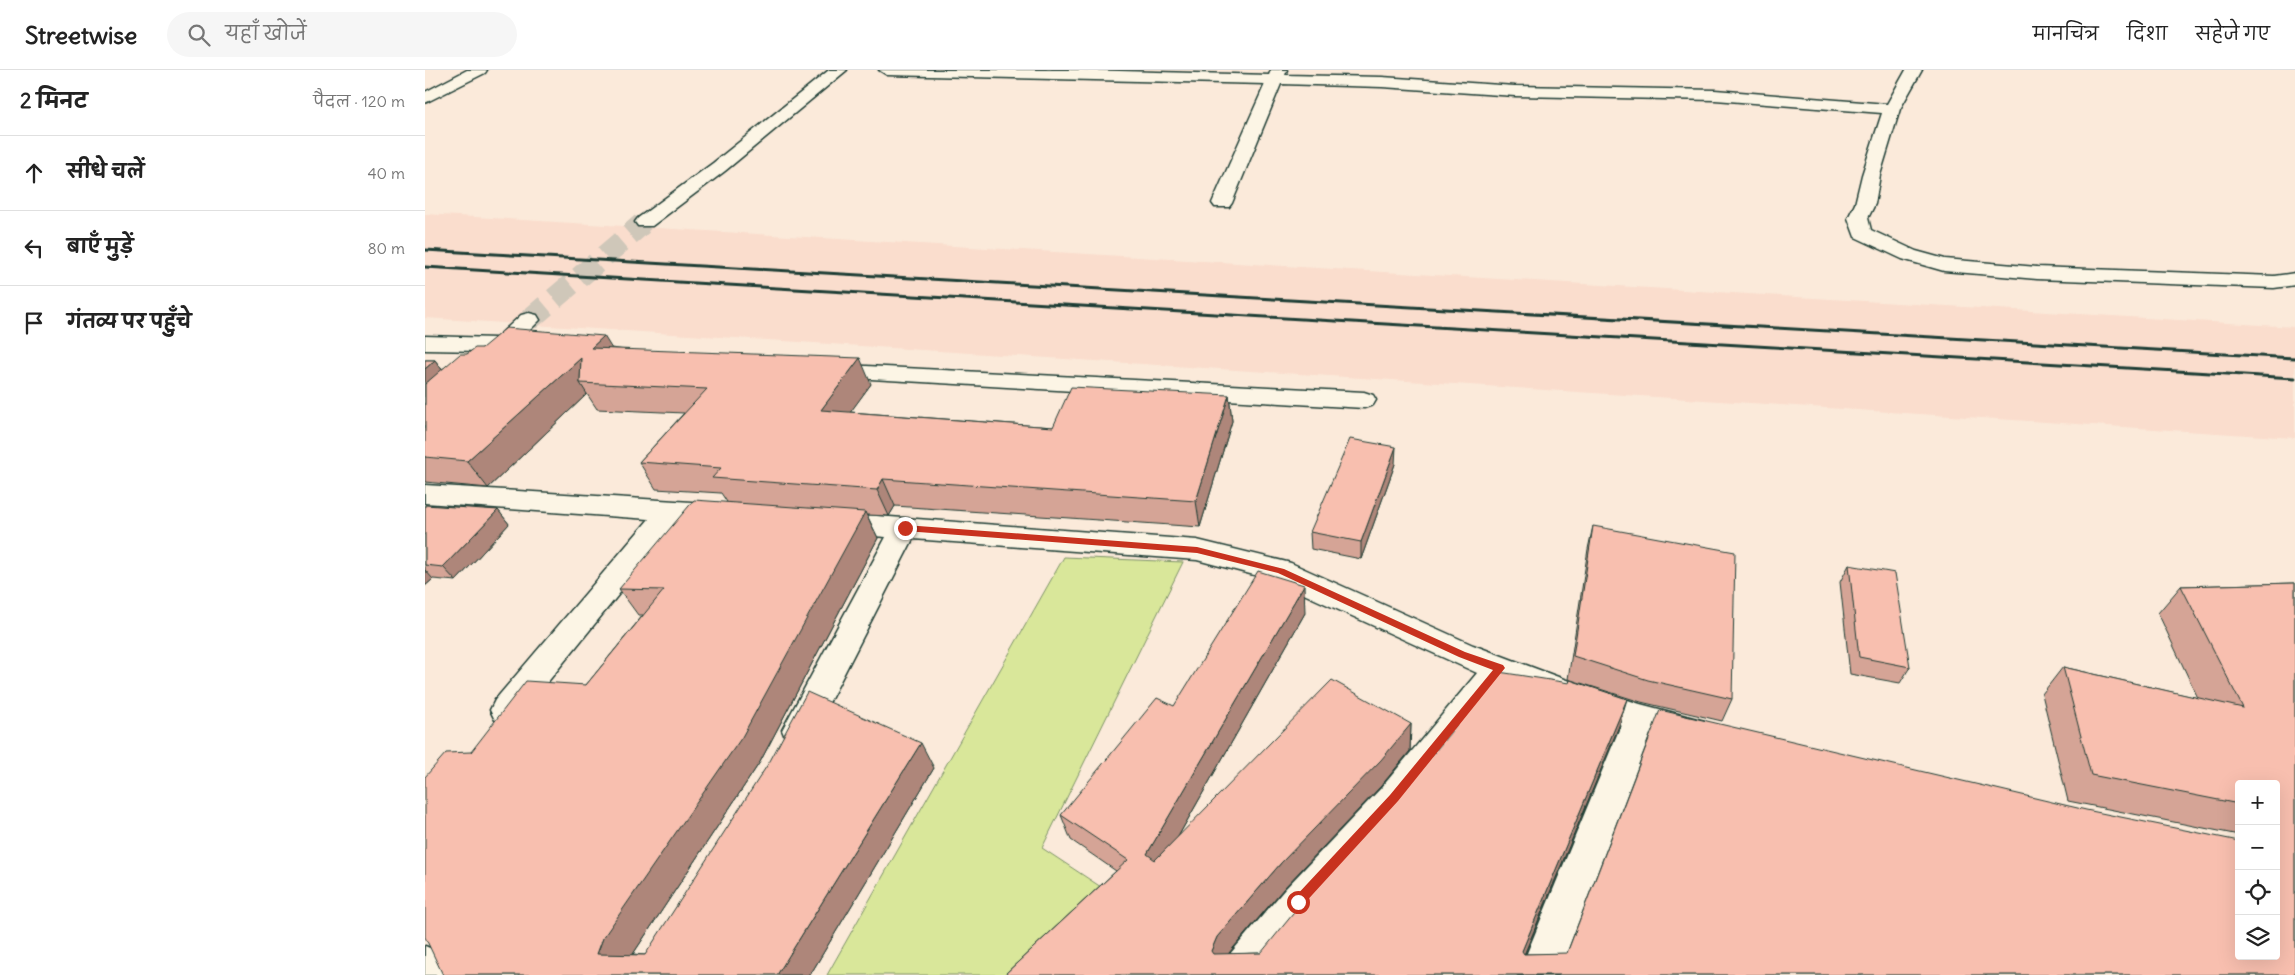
<!DOCTYPE html>
<html lang="hi">
<meta charset="utf-8">
<style>
body{margin:0;font-family:Delius,"Playpen Sans Deva",sans-serif;background:#f6f6f6;color:#222}
.controls{position:absolute;right:15px;bottom:15px;display:grid;overflow:hidden;border-radius:5px;box-shadow:0 5px 20px #0002}
.controls button{width:45px;height:45px;display:grid;place-items:center;padding:0;border:0;border-bottom:1px solid #e0e0e0;background:#fff;color:#222;font:25px sans-serif}
.stop{position:absolute;width:15px;height:15px;margin:-11px;border:4px solid #c8321e;border-radius:50%;background:#fff}
.stop.end{background:#c8321e;border-color:#fff;box-shadow:0 1px 5px #0008}
.list{margin:0;padding:0;list-style:none}
h2{display:flex;justify-content:space-between;align-items:center;height:65px;margin:0;padding:0 20px;font-size:21px}
h2 small{font-size:16px;font-weight:400;color:#767676}
.list li{display:grid;grid-template-columns:32px 1fr auto;gap:15px;align-items:center;box-sizing:border-box;height:75px;padding:0 20px;border-top:1px solid #e0e0e0}
.list b{display:block;font-size:19px;white-space:nowrap}
.list em{font-size:16px;font-style:normal;color:#767676}
.icon{flex:none;width:28px;height:28px;fill:none;stroke:currentColor;stroke-width:2;stroke-linecap:round;stroke-linejoin:round}
.map{position:relative;flex:none;width:1870px;height:905px;overflow:hidden}
header{display:flex;align-items:center;gap:30px;box-sizing:border-box;height:70px;padding:0 25px;background:#fff;border-bottom:1px solid #e0e0e0}
header strong{font-size:24px}
nav{display:flex;gap:28px;margin-inline-start:auto;font-size:18px}
.search{width:350px;height:45px;background:#f6f6f6;display:flex;align-items:center;gap:12px;box-sizing:border-box;padding:0 18px;border-radius:28px;color:#767676;font-size:19px}
main{display:flex}
aside{flex:1;background:#fff}
.map>svg:first-child{display:block}
.built{fill:#faddcd}
.green{fill:#d9e79a;stroke:#7c9267}
.lines{fill:none;stroke-linecap:round;stroke-linejoin:round}
.minor-tunnel-far1{stroke:#cfc7b9;stroke-width:18;stroke-dasharray:18 9;stroke-linecap:butt}
.minor-tunnel{stroke:#cfc7b9;stroke-width:22;stroke-dasharray:22 11;stroke-linecap:butt}
.minor-casing{stroke:#1f3d34;stroke-width:3}
.minor{fill:#fcf5e5;fill-rule:evenodd}
.rail{stroke:#1f3d34;stroke-width:3}
.wall{fill:#d5a496;stroke:#1f3d34}
.shaded-wall{fill:#ae867a;stroke:#1f3d34}
.building{fill:#f8bfaf;stroke:#1f3d34}
.route{fill:#c8321e}
</style>
<header>
<strong>Streetwise</strong>
<div class="search"><svg class="icon" aria-label="search" viewBox="0 0 24 24"><circle cx="10" cy="10" r="6"/><path d="M15 15l6 6"/></svg>यहाँ खोजें</div>
<nav><a>मानचित्र</a><a>दिशा</a><a>सहेजे गए</a></nav>
</header>
<main>
<aside>
<h2>2 मिनट<small>पैदल · 120 m</small></h2>
<ul class="list">
<li><svg class="icon" aria-label="ahead" viewBox="0 0 24 24"><path d="M12 20V5M6 11l6-6 6 6"/></svg><div><b>सीधे चलें</b></div><em>40 m</em></li>
<li><svg class="icon" aria-label="left" viewBox="0 0 24 24"><path d="M17 20v-9H6M10 6l-5 5 5 5"/></svg><div><b>बाएँ मुड़ें</b></div><em>80 m</em></li>
<li><svg class="icon" aria-label="arrive" viewBox="0 0 24 24"><path d="M6 21V4h12l-3 4 3 4H6"/></svg><div><b>गंतव्य पर पहुँचे</b></div></li>
</ul>
</aside>
<div class="map">
<svg width="1870" height="905" viewBox="0 0 1870 905">
<rect width="100%" height="100%" fill="#fbeada"/>
<filter id="ink" filterUnits="userSpaceOnUse"><feTurbulence type="fractalNoise" baseFrequency=".02" numOctaves="2"/><feDisplacementMap in="SourceGraphic" scale="10" xChannelSelector="R" yChannelSelector="G"/><feConvolveMatrix kernelMatrix="1 2 1 2 8 2 1 2 1" color-interpolation-filters="sRGB"/></filter>
<g filter="url(#ink)">
<polygon class="built" points="0,144 1870,257 1870,368 0,248"/>
<polygon class="green" points="639,487 758,492 617,778 679,819 585,905 402,905"/>
<g class="lines">
<polyline class="minor-tunnel-far1" points="216,155 220,152"/>
<polyline class="minor-tunnel" points="104,250 217,154"/>
<defs>
<g id="minor">
<polygon points="42,0 62,0 60,3 0,33 0,22"/>
<polygon points="404,0 422,0 300,101 227,156 213,156 210,152 213,148 288,93"/>
<polygon points="454,0 657,0 844,5 846,0 862,0 860,5 957,7 1090,16 1290,20 1462,34 1481,0 1497,0 1475,39 1455,105 1450,134 1443,148 1446,160 1491,181 1520,189 1612,197 1849,206 1870,203 1870,215 1849,218 1612,209 1519,201 1477,189 1430,167 1423,148 1430,134 1437,105 1457,43 1290,30 1090,26 957,17 856,14 807,133 804,137 790,137 787,133 840,14 462,5"/>
<path d="M104,243L112,245L115,250L97,268L107,270L110,275L107,280C100,282 93,281 86,282C75,283 76,289 62,286L59,281L0,280V266L71,268L96,245Z"/>
<polygon points="403,294 939,322 948,325 951,330 948,335 939,338 395,306 391,301 395,296"/>
<polygon points="0,415 298,434 308,437 312,444 308,451 298,454 253,451 92,650 81,654 70,650 65,640 70,630 224,449 0,433"/>
<polygon points="411,443 772,470 866,493 1048,575 1144,611 1215,634 1280,651 1284,661 1280,671 1268,675 1225,664 1133,905 1093,905 1196,655 1080,614 981,739 886,845 838,905 793,905 799,891 860,819 957,717 1052,603 848,510 772,490 488,469 385,670 373,674 361,670 357,660 461,467 411,463 401,460 397,453 401,446"/>
<polygon points="0,876 14,882 24,905 0,905"/>
</g>
</defs>
<use href="#minor" class="minor-casing"/>
<use href="#minor" class="minor"/>
<g class="rail">
<polyline points="0,180 1870,288"/>
<polyline points="0,197 1870,308"/>
</g>
</g>
<g class="wall">
<polygon points="57,278 186,278 446,314 425,342 628,357 804,325 807,351 775,457 470,436 464,446 442,445 453,468 335,692 208,884 220,885 509,698 385,905 18,905 46,682 161,615 218,545 213,545 194,519 302,432 296,423 231,419 214,392 259,343 172,339 162,324 63,418 0,412 0,290 10,290 17,299 42,284"/>
<polygon points="970,394 936,489 886,479 885,462"/>
<polygon points="0,435 73,440 84,454 31,511 8,509 0,516"/>
<polygon points="1168,456 1307,629 1297,651 1216,632 1143,609 1163,479"/>
<polygon points="1424,495 1485,597 1475,613 1425,604 1415,512"/>
<polygon points="1870,513 1870,905 579,905 691,801 646,770 636,745 749,636 880,543 754,765 986,654 985,681 956,716 859,818 803,884 836,883 1194,656 1100,884 1851,886 1851,714 1814,714 1814,765 1643,731 1617,624 1638,597 1773,628 1733,543 1756,516"/>
</g>
<g class="shaded-wall">
<polygon points="179,266 195,292 166,278"/>
<polygon points="156,288 155,313 162,324 63,418 42,391"/>
<polygon points="435,288 446,314 408,366 396,340"/>
<polygon points="10,290 22,307 0,327 0,299"/>
<polygon points="804,325 807,351 775,457 771,431"/>
<polygon points="971,377 970,394 936,489 936,472"/>
<polygon points="458,409 470,436 464,446 452,420"/>
<polygon points="73,440 84,454 31,511 18,497"/>
<polygon points="440,442 453,468 335,692 204,890 172,884 178,868"/>
<polygon points="0,500 8,509 0,516"/>
<polygon points="879,515 880,543 729,809 722,784"/>
<polygon points="1202,629 1194,656 1091,904 1097,881"/>
<polygon points="986,654 985,681 956,716 859,818 798,890 791,904 786,881 792,867 856,793"/>
<polygon points="496,673 509,698 385,905 352,905"/>
</g>
<g class="building">
<polygon points="81,258 179,266 166,278 435,288 396,340 628,357 646,317 804,325 771,431 458,409 452,420 287,408 296,398 214,392 282,319 155,313 156,288 42,391 0,387 0,314 35,284 42,284 50,278 57,278"/>
<polygon points="0,290 10,290 0,299"/>
<polygon points="925,369 971,377 936,472 885,462"/>
<polygon points="269,430 440,442 317,667 178,868 172,884 220,885 345,691 382,622 496,673 352,905 18,905 0,867 0,707 21,683 46,682 101,611 161,615 239,520 194,519"/>
<polygon points="0,435 73,440 18,497 0,495"/>
<polygon points="1168,456 1310,482 1307,629 1223,610 1148,586"/>
<polygon points="1424,495 1470,503 1485,597 1434,587"/>
<polygon points="833,501 879,515 722,784 730,790 907,610 986,654 956,690 856,793 792,867 786,881 788,884 836,883 886,822 984,714 1074,602 1144,613 1145,610 1202,629 1097,881 1099,884 1142,883 1235,640 1661,740 1814,771 1814,886 1851,886 1851,714 1814,714 1814,734 1666,705 1638,597 1818,638 1756,516 1870,513 1870,905 579,905 703,790 636,745 732,628 749,636"/>
</g>
</g>
<polygon class="route" points="480,455 772,477 859,499 1040,582 1078,595 1080,598 973,731 877,836 873,837 869,836 869,828 965,725 1068,600 1034,587 853,503 772,483 480,461 476,458"/>
</svg>
<div class="controls">
<button>+</button>
<button>−</button>
<button><svg class="icon" aria-label="locate" viewBox="0 0 24 24"><circle cx="12" cy="12" r="6"/><path d="M12 2v4M12 18v4M2 12h4M18 12h4"/></svg></button>
<button><svg class="icon" aria-label="layers" viewBox="0 0 24 24"><path d="M12 4l9 5-9 5-9-5zM3 14l9 5 9-5"/></svg></button>
</div>
<div class="stop" style="left:873px;top:832px"></div>
<div class="stop end" style="left:480px;top:458px"></div>
</div>
</main>
